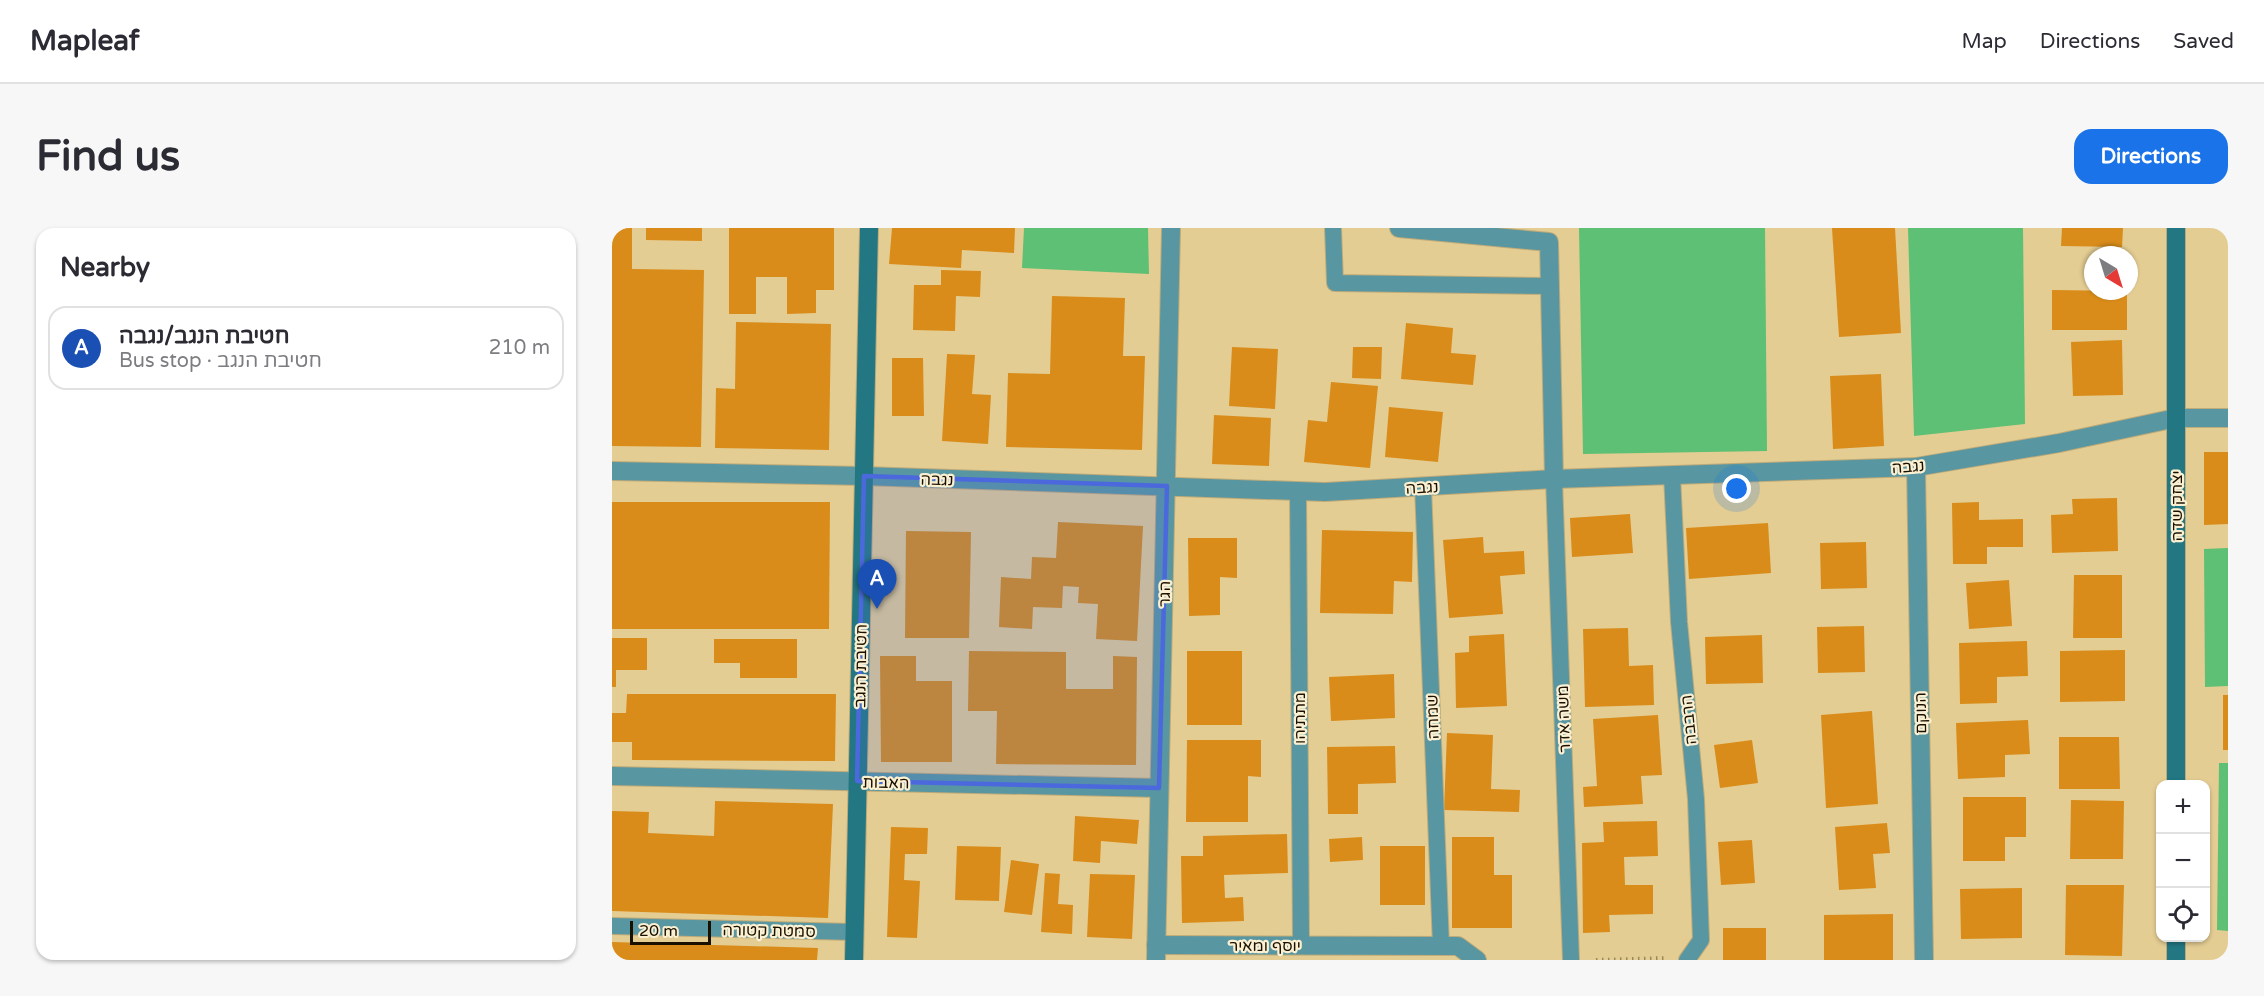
<!DOCTYPE html>
<meta charset="utf-8">
<style>
body{margin:0;font-family:"Varela Round","Noto Sans Hebrew",sans-serif;background:#f7f7f7;color:#2b2b33}
.controls{position:absolute;right:18px;bottom:18px;display:grid;overflow:hidden;border-radius:12px;box-shadow:0 2px 4px #0004}
.controls button{width:54px;height:54px;display:grid;place-items:center;padding:0;border:0;border-bottom:2px solid #e1e1e2;background:#fff;color:#2b2b33;font:30px sans-serif}
.compass{position:absolute;left:1472px;top:18px;width:54px;height:54px;border-radius:50%;background:#fff;box-shadow:0 2px 4px #0004;rotate:142deg}
.scale{position:absolute;left:18px;bottom:15px;width:81px;box-sizing:border-box;padding-left:6px;border:3px solid #191000;border-top:0;font-size:16px;line-height:21px;white-space:nowrap;color:#191000;-webkit-text-stroke:4px #fbf0d2;paint-order:stroke}
.you{position:absolute;left:1125px;top:261px;width:21px;height:21px;margin:-15px;border:4px solid #fff;border-radius:50%;background:#1a73e8;box-shadow:0 0 0 9px #1a73e833}
.badge{display:grid;place-items:center;width:39px;height:39px;border-radius:50%;background:#1a73e8;color:#fff;font-size:20px;font-weight:700}
.pin{position:absolute;translate:-50% -50px;filter:drop-shadow(0 2px 3px #0008)}
.pin::after{content:'';position:absolute;top:32px;width:21px;height:18px;background:inherit;clip-path:polygon(0 0,100% 0,50% 100%)}
.list{margin:0;padding:0;list-style:none}
h2{display:flex;justify-content:space-between;align-items:center;height:78px;margin:0;padding:0 24px;font-size:26px}
h2 small{font-size:20px;font-weight:400;color:#7c7c81}
.list li{display:grid;grid-template-columns:39px 1fr auto;gap:18px;align-items:center;box-sizing:border-box;height:84px;margin:0 12px 12px;padding:0 12px;border:2px solid #e1e1e2;border-radius:18px}
.list b{display:block;font-size:22px;white-space:nowrap}
.list p{margin:0;font-size:20px;white-space:nowrap;color:#7c7c81}
.list em{font-size:20px;font-style:normal;color:#7c7c81}
.icon{flex:none;width:33px;height:33px;fill:none;stroke:currentColor;stroke-width:2;stroke-linecap:round;stroke-linejoin:round}
.map{position:relative;flex:none;width:1616px;height:732px;overflow:hidden;border-radius:18px}
header{display:flex;align-items:center;gap:36px;box-sizing:border-box;height:84px;padding:0 30px;background:#fff;border-bottom:2px solid #e1e1e2}
header strong{font-size:28px}
nav{display:flex;gap:33px;margin-inline-start:auto;font-size:21px}
.intro{display:flex;align-items:center;justify-content:space-between;box-sizing:border-box;height:144px;padding:0 36px}
h1{margin:0;font-size:42px}
.button{padding:15px 27px;border-radius:18px;background:#1a73e8;color:#fff;font-size:21px;font-weight:700}
main{display:flex;gap:36px;padding:0 36px}
aside{flex:1;background:#fff;border-radius:18px;box-shadow:0 2px 4px #0004}
.map>svg:first-child{display:block}
.green{fill:#5ec074}
.building{fill:#d98c19}
.lines{fill:none;stroke-linecap:round;stroke-linejoin:round}
.lane-casing{stroke:#bfab79;stroke-width:18}
.street-casing{stroke:#bfab79;stroke-width:20}
.secondary-casing{stroke:#bfab79;stroke-width:20}
.path{stroke:#9a895e;stroke-width:4;stroke-dasharray:1.5 4.5;stroke-linecap:butt}
.lane{stroke:#5896a1;stroke-width:16}
.street{stroke:#5896a1;stroke-width:18}
.secondary{stroke:#227783;stroke-width:18}
.marked{fill:#4b69dd;fill-opacity:0.2;stroke:#4b69dd;stroke-width:4.5;stroke-linejoin:round}
.labels{text-anchor:middle;stroke-width:4.5;stroke-linejoin:round;paint-order:stroke}
.street-label{font-size:16px;fill:#191000;stroke:#fbf0d2}
</style>
<header>
<strong>Mapleaf</strong>
<nav><a>Map</a><a>Directions</a><a>Saved</a></nav>
</header>
<div class="intro"><h1>Find us</h1><a class="button">Directions</a></div>
<main>
<aside>
<h2>Nearby<small></small></h2>
<ul class="list">
<li><span class="badge" style="background:#1a4fb4">A</span><div><b>חטיבת הנגב/נגבה</b><p>Bus stop · חטיבת הנגב</p></div><em>210 m</em></li>
</ul>
</aside>
<div class="map">
<svg width="1616" height="732" viewBox="0 0 1616 732">
<rect width="100%" height="100%" fill="#e4cd93"/>
<g class="green">
<polygon points="412,0 536,0 537,46 410,40"/>
<polygon points="967,0 1153,0 1155,223 971,226"/>
<polygon points="1296,0 1411,0 1413,196 1302,208"/>
<polygon points="1616,320 1616,458 1593,459 1592,321"/>
<polygon points="1607,535 1616,535 1616,703 1605,702"/>
</g>
<g class="building">
<polygon points="0,0 20,0 20,41 92,42 89,219 0,218"/>
<polygon points="34,0 90,0 90,13 34,12"/>
<polygon points="117,0 222,0 222,62 204,62 204,85 175,86 175,49 144,49 144,86 117,86"/>
<polygon points="280,0 403,0 402,25 350,22 349,40 277,36"/>
<polygon points="1220,0 1283,0 1289,105 1227,109"/>
<polygon points="1450,0 1511,0 1510,19 1449,18"/>
<polygon points="329,42 369,43 368,69 344,68 343,103 301,102 302,57 329,57"/>
<polygon points="1440,62 1515,63 1515,102 1440,102"/>
<polygon points="440,68 513,70 511,128 533,128 530,222 394,219 396,145 438,146"/>
<polygon points="124,94 219,96 217,222 103,220 104,160 123,161"/>
<polygon points="794,95 841,100 839,125 864,127 861,157 789,151"/>
<polygon points="1510,112 1511,167 1461,168 1459,114"/>
<polygon points="620,119 666,121 663,181 617,178"/>
<polygon points="741,119 770,119 769,151 740,150"/>
<polygon points="335,126 363,127 360,166 379,167 376,216 330,213"/>
<polygon points="280,130 311,130 312,188 280,188"/>
<polygon points="1269,146 1272,218 1221,221 1218,148"/>
<polygon points="719,154 766,158 758,240 692,234 696,192 715,194"/>
<polygon points="777,179 831,184 826,234 773,229"/>
<polygon points="602,187 659,190 657,238 600,236"/>
<polygon points="1592,224 1616,224 1616,296 1592,297"/>
<polygon points="1505,270 1506,323 1440,325 1439,287 1461,286 1460,271"/>
<polygon points="0,274 218,274 217,401 0,401"/>
<polygon points="1367,274 1367,292 1411,291 1411,319 1375,319 1375,336 1341,336 1340,275"/>
<polygon points="1018,286 1021,325 960,329 958,290"/>
<polygon points="446,294 531,298 525,413 484,411 486,376 466,375 467,359 451,358 450,380 421,379 420,401 387,399 389,349 419,351 420,329 444,330"/>
<polygon points="1156,295 1159,345 1077,351 1074,300"/>
<polygon points="710,302 801,304 800,354 782,353 781,386 708,385"/>
<polygon points="294,303 359,304 357,410 293,410"/>
<polygon points="871,309 872,325 912,323 913,346 888,348 891,386 837,390 831,312"/>
<polygon points="576,310 625,310 625,350 608,349 608,387 577,388"/>
<polygon points="1254,314 1255,360 1209,361 1208,315"/>
<polygon points="1462,347 1510,347 1510,410 1461,410"/>
<polygon points="1397,352 1400,398 1357,401 1354,355"/>
<polygon points="1252,398 1253,444 1206,445 1205,399"/>
<polygon points="1016,400 1017,438 1041,437 1042,477 973,479 971,401"/>
<polygon points="892,406 895,478 844,480 843,425 857,424 857,408"/>
<polygon points="1150,407 1151,455 1094,456 1093,409"/>
<polygon points="0,410 35,410 35,442 4,442 4,459 0,459"/>
<polygon points="102,411 185,411 185,450 128,450 128,435 102,435"/>
<polygon points="1415,413 1416,448 1385,449 1385,475 1348,476 1347,415"/>
<polygon points="1513,422 1513,473 1448,474 1448,423"/>
<polygon points="357,423 454,424 454,461 501,461 501,428 525,429 524,537 384,536 385,483 356,483"/>
<rect x="575" y="423" width="55" height="74"/>
<polygon points="268,428 304,428 304,453 340,453 340,534 269,534"/>
<polygon points="782,446 783,490 719,493 717,449"/>
<polygon points="15,466 224,466 223,533 20,532 20,514 0,514 0,485 14,485"/>
<rect x="1611" y="467" width="5" height="55"/>
<polygon points="1260,483 1266,576 1214,580 1209,487"/>
<polygon points="1046,487 1050,547 1029,548 1031,576 972,579 971,559 985,558 981,491"/>
<polygon points="1416,492 1418,526 1393,527 1393,549 1346,551 1344,495"/>
<polygon points="835,505 881,507 879,561 908,562 907,584 832,582"/>
<polygon points="1447,509 1507,509 1508,561 1447,561"/>
<polygon points="575,512 649,512 649,549 636,548 636,594 574,594"/>
<polygon points="1140,512 1146,555 1108,560 1102,517"/>
<polygon points="783,518 784,555 746,556 746,586 716,586 715,519"/>
<polygon points="1351,569 1414,569 1414,609 1393,609 1393,633 1351,633"/>
<polygon points="1459,572 1512,573 1511,631 1458,631"/>
<polygon points="103,573 221,576 216,690 0,683 0,583 37,584 36,605 102,608"/>
<polygon points="463,588 527,592 525,616 489,613 488,635 461,633"/>
<polygon points="1045,593 1046,628 1012,629 1013,657 1041,657 1041,686 997,687 998,704 971,705 970,615 992,614 991,594"/>
<polygon points="1275,595 1278,625 1261,626 1264,660 1227,662 1223,599"/>
<polygon points="279,599 316,600 315,626 293,626 292,652 308,653 305,710 275,709"/>
<polygon points="675,606 676,645 612,647 613,670 631,669 632,693 570,695 569,628 591,628 591,608"/>
<polygon points="750,609 751,632 718,634 717,611"/>
<polygon points="840,609 882,609 882,647 900,647 900,700 840,700"/>
<polygon points="1140,612 1143,655 1109,657 1106,614"/>
<polygon points="345,618 389,619 387,673 343,672"/>
<rect x="768" y="618" width="45" height="59"/>
<polygon points="399,632 427,636 420,687 392,684"/>
<polygon points="433,645 448,646 446,676 461,677 460,706 429,704"/>
<polygon points="478,646 523,647 520,711 475,709"/>
<polygon points="1454,657 1512,657 1510,728 1453,727"/>
<polygon points="1410,660 1410,710 1349,711 1348,661"/>
<polygon points="1281,686 1281,732 1212,732 1212,687"/>
<rect x="1111" y="700" width="43" height="32"/>
<polygon points="0,714 206,720 205,732 0,732"/>
</g>
<g class="lines">
<defs>
<g id="lane">
<polyline points="721,0 723,55 938,58"/>
<polyline points="1060,247 1067,394 1084,571 1089,712 1075,732"/>
<polyline points="942,251 959,732"/>
<polyline points="811,259 829,718"/>
<polyline points="686,263 689,717"/>
<polyline points="0,698 242,704"/>
</g>
<g id="street">
<polyline points="787,0 937,14 942,251"/>
<polyline points="1304,239 1312,732"/>
<polyline points="0,243 252,248 713,264 942,251 1304,239 1447,215 1564,190 1616,190"/>
<polyline points="0,548 547,560"/>
<polyline points="544,717 846,718 865,732"/>
<polyline points="544,732 559,0"/>
</g>
<g id="secondary">
<polyline points="1564,556 1564,0"/>
<polyline points="242,732 257,0"/>
<polyline points="1564,732 1564,710"/>
</g>
</defs>
<use href="#lane" class="lane-casing"/>
<use href="#street" class="street-casing"/>
<use href="#secondary" class="secondary-casing"/>
<polyline class="path" points="984,732 1056,730"/>
<use href="#lane" class="lane"/>
<use href="#street" class="street"/>
<use href="#secondary" class="secondary"/>
</g>
<path class="marked" d="M252,248L555,258L547,560L245,553Z"/>
<g class="labels">
<g class="street-label">
<text transform="translate(1296 238) rotate(-4)" y="6">נגבה</text>
<text transform="translate(325 251) rotate(2)" y="6">נגבה</text>
<text transform="translate(810 259) rotate(-3)" y="6">נגבה</text>
<text transform="translate(1564 278) rotate(-90)" y="6">יצחק שדה</text>
<text transform="translate(552 366) rotate(-89)" y="6">הגר</text>
<text transform="translate(248 438) rotate(-89)" y="6">חטיבת הנגב</text>
<text transform="translate(1308 485) rotate(-91)" y="6">הנוקם</text>
<text transform="translate(820 489) rotate(-92)" y="6">שמחה</text>
<text transform="translate(687 490) rotate(-90)" y="6">מתתיהו</text>
<text transform="translate(951 491) rotate(-92)" y="6">משה אדר</text>
<text transform="translate(1076 492) rotate(-96)" y="6">הרבבה</text>
<text transform="translate(274 554) rotate(1)" y="6">האבות</text>
<text transform="translate(157 702) rotate(1)" y="6">סמטת קטורה</text>
<text x="653" y="723">יוסף ומאיר</text>
</g>
</g>
</svg>
<div class="controls">
<button>+</button>
<button>−</button>
<button><svg class="icon" aria-label="locate" viewBox="0 0 24 24"><circle cx="12" cy="12" r="6"/><path d="M12 2v4M12 18v4M2 12h4M18 12h4"/></svg></button>
</div>
<svg class="compass" viewBox="-18 -18 36 36"><path d="M0-13l5 13h-10z" fill="#e53935"/><path d="M0 13l5-13h-10z" fill="#7c7c81"/></svg>
<div class="scale">20 m</div>
<div class="you"></div>
<div class="pin badge" style="left:265px;top:381px;background:#1a4fb4">A</div>
</div>
</main>
